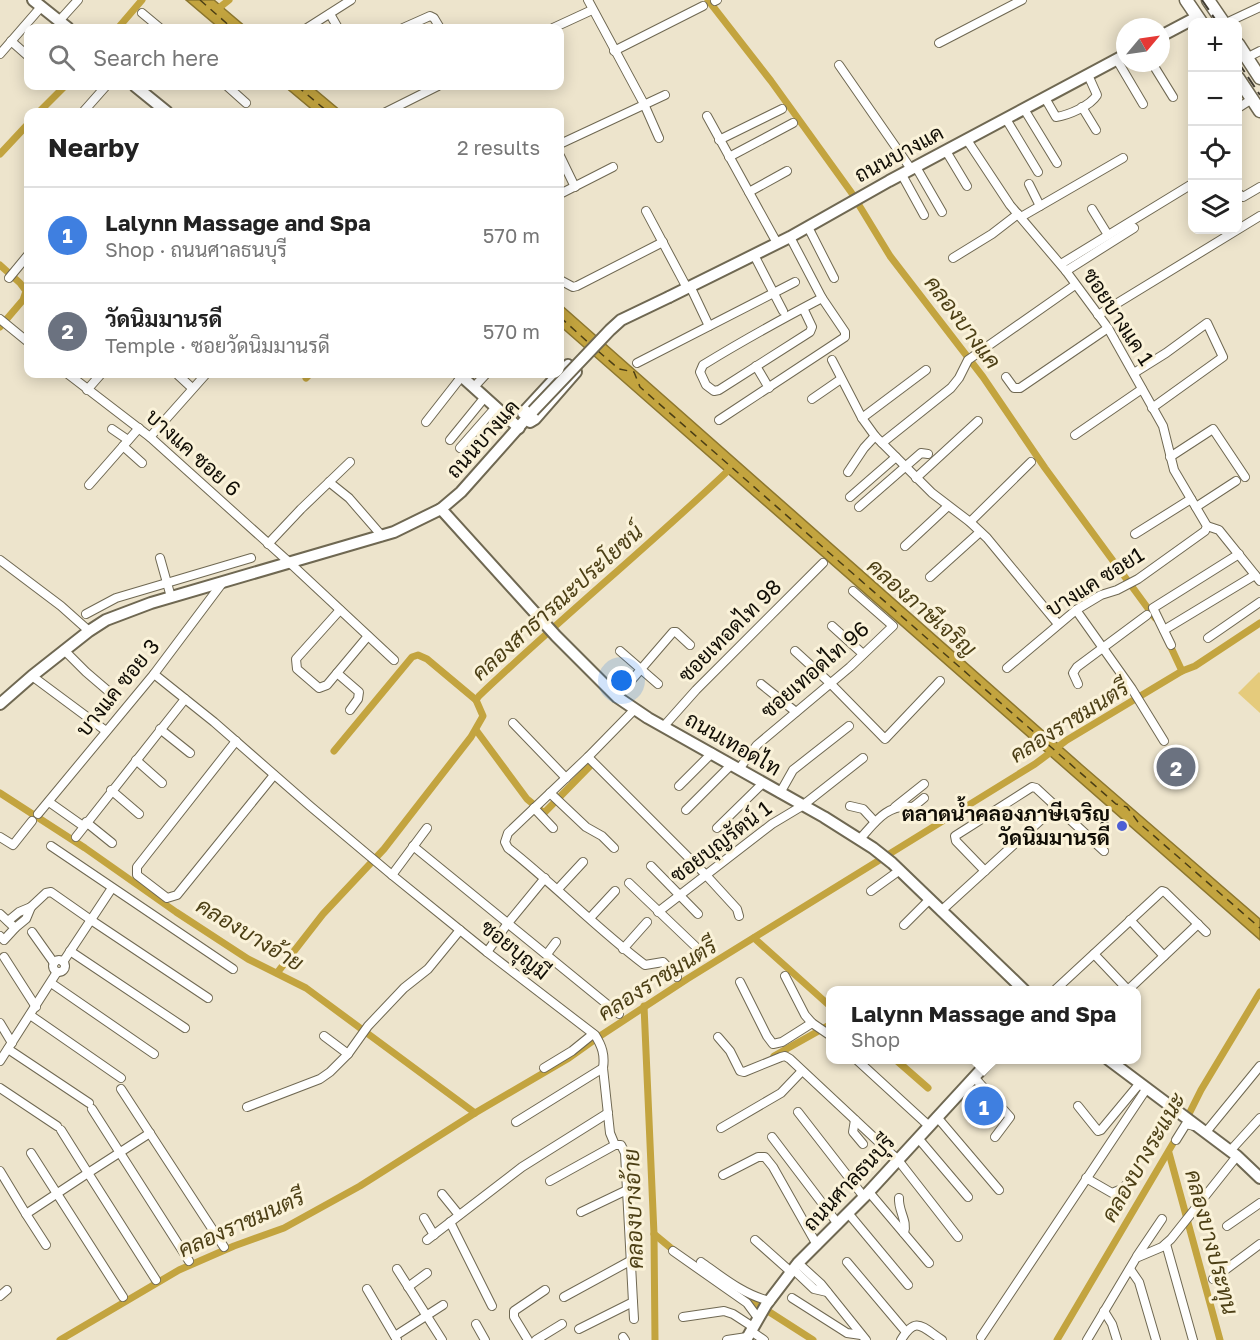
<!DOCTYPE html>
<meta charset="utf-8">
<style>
body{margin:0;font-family:"Golos Text",Sarabun,sans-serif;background:#f6f6f6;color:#222}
.controls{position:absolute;right:18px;top:18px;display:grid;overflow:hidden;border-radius:12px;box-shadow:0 3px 15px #0003}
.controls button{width:54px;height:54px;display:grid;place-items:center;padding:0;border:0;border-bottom:2px solid #e0e0e0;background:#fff;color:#222;font:30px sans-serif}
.compass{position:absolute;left:1116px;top:18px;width:54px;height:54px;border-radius:50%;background:#fff;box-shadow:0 3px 15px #0003;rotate:61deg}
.you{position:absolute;left:622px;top:681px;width:21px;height:21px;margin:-15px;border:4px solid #fff;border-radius:50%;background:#1a73e8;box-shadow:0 0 0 9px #1a73e833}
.badge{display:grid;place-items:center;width:39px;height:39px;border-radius:50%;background:#4d5fd4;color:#fff;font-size:20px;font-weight:700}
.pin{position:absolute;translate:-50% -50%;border:3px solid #fff;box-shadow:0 2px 6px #0006}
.popup{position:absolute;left:826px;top:986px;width:315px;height:78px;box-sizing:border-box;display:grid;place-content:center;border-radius:12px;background:#fff;filter:drop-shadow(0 2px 4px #0005);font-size:20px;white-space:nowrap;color:#767676}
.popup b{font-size:22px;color:#222}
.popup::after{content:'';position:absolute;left:50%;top:100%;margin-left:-12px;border:12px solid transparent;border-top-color:#fff}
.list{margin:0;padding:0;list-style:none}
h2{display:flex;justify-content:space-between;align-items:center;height:78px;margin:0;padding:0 24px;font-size:26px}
h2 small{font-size:20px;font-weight:400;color:#767676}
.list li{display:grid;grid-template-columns:39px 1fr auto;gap:18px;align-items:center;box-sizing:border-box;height:96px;padding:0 24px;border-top:2px solid #e0e0e0}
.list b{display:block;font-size:22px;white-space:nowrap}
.list p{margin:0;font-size:20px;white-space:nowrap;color:#767676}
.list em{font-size:20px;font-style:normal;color:#767676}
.icon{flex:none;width:33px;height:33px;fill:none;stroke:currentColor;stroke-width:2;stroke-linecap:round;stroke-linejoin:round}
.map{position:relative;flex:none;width:1260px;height:1340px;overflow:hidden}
.search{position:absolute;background:#fff;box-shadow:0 3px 15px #0003;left:24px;top:24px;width:540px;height:66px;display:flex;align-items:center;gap:15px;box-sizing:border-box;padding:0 21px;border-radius:12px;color:#767676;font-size:22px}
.panel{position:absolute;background:#fff;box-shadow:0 3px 15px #0003;left:24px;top:108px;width:540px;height:270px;border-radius:12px}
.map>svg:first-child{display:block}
.green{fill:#e5cb7c}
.water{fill:#c3a43f;stroke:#8d772e;stroke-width:1.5}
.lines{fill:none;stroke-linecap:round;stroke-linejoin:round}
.canal{stroke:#c3a43f;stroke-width:7}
.ferry{stroke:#4c3f15;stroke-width:1.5;stroke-dasharray:8 6;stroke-linecap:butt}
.street-casing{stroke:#6f6852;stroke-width:10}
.secondary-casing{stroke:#6f6852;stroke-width:14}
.primary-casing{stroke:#6f6852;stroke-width:15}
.street{stroke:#fff;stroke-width:8}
.secondary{stroke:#fff;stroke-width:10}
.primary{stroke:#fff;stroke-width:12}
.rail{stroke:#433e33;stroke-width:2;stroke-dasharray:12 6;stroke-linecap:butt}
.secondary-bridge-casing{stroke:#6f6852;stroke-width:14;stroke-linecap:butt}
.secondary-bridge{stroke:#fff;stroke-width:10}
.poi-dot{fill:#4d5fd4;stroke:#faf2d9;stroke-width:2}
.labels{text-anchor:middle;stroke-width:6;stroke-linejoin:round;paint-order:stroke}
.street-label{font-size:21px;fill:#100d05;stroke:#faf2d9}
.poi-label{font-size:21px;font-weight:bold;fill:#100d05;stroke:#faf2d9;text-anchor:end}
.water-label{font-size:22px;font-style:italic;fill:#4c3f15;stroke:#faf2d9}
</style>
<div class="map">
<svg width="1260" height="1340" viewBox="0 0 1260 1340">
<rect width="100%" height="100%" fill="#ede4cc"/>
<polygon class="green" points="1259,672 1260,673 1260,713 1238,693"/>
<g class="water">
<polygon points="186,0 214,0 247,28 219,28"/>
<polygon points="284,86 311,86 342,112 315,112"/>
<polygon points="560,304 1082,765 1260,919 1260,940 560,326"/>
</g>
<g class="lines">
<g class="canal">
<polyline points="708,0 771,81 851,192 890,256 983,377 1045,468 1155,618"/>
<polyline points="215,11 229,0"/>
<polyline points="118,28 142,0"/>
<polyline points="39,112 65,86"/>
<polyline points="0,154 28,124"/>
<polyline points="0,265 20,283 26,291 23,300 0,327"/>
<polyline points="306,378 310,374"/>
<polyline points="1168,641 1182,671"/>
<polyline points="476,730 527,799 544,813 591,765"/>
<polyline points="334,751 412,657 418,655 427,659 476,700"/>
<polyline points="0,793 85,848 176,912 248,959 306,988 475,1113"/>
<polyline points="754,938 831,1007"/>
<path d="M277,973L323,914L384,849L471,737L483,716L476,700L479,696C561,618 649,546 732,467"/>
<polyline points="644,1006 654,1234 655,1340"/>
<polyline points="774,1056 831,1024"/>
<polyline points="896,1060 928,1088"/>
<polyline points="1186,1120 1201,1090 1260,992"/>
<polyline points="1169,1153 1220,1340"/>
<polyline points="654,1234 677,1253"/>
<polyline points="732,1288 813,1340"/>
<polyline points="60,1340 179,1270 234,1246 284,1228 360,1186 475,1113 569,1058 600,1036 687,979 1035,764 1067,740 1182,671 1195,666 1260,623"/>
<polyline points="1057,1340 1178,1135"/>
</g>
<g class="ferry">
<polyline points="200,0 232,28"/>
<polyline points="297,86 328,112"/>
<polyline points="560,317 590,344"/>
<polyline points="598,351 619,369 634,372 640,387 1116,804 1127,807 1138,822 1260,928"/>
</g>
<defs>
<g id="street">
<polyline points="588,0 644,104 659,138"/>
<polyline points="715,1 717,0"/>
<polyline points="142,13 160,28"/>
<polyline points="330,14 338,28"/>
<polyline points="59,21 78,0"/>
<polyline points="1228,22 1260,7"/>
<polyline points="307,28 351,0"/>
<polyline points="403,28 430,16 434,18 440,28"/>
<polyline points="553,28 592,10"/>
<polyline points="11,41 28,56"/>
<polyline points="939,43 1022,0"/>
<polyline points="614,51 703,6"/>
<polyline points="0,54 41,7"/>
<polyline points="1246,58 1260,51"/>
<polyline points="1117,60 1143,104"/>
<polyline points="1152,63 1173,97"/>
<polyline points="839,65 911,169"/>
<polyline points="227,86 246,103"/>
<path d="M1045,98L1056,117C1069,115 1090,106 1097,95L1088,75"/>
<polyline points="1082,107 1096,130"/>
<polyline points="1238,108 1252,99"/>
<polyline points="1024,109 1057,163"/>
<polyline points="83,112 106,86"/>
<polyline points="386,112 438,86"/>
<polyline points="707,116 777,243"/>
<polyline points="1006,119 1038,172"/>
<polyline points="719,140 782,109"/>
<polyline points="967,140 1010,205 1066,271 1108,328 1163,426 1174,470 1207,526 1205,531 1138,579 1117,590 1101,595 1076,610 1007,668"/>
<polyline points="560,144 665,95"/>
<polyline points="946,151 967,186"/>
<polyline points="560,156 575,187"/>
<polyline points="729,157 793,123"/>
<polyline points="916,167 942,212"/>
<polyline points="902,175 924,215"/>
<polyline points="1029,184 1040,206"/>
<polyline points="749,192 787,171"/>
<polyline points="1238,193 1243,197 1260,187"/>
<polyline points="560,194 613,167"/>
<polyline points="1092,209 1108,235"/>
<polyline points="646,211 687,288"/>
<polyline points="1021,217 1123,158"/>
<polyline points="808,227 834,278"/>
<polyline points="754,255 783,311"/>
<polyline points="953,258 992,234 1018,214"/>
<polyline points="1061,264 1192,184"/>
<polyline points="1066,271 1134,228"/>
<polyline points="9,278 28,255"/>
<polyline points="560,280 573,287 577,286 663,242"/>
<polyline points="690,286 709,326"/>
<path d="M803,308L812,327L810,332L719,390L714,391L706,385L700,372L703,365C742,341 782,319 822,298"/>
<polyline points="1098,315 1260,216"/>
<polyline points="0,319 28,342"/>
<polyline points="832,360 862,418 875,436 932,493 970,522 987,538 1058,624"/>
<polyline points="637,363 795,282"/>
<polyline points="756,366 769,388"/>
<polyline points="1134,373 1166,353 1207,323 1223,357 1152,408"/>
<polyline points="68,374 150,437 290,563 394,660"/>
<polyline points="178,375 192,388"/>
<polyline points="1006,377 1014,388 1020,388 1108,328"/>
<polyline points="474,387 486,374"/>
<polyline points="87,390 101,374"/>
<polyline points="812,399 841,379"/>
<polyline points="862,418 926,370"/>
<polyline points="719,420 845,337 845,332 822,298 790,237"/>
<polyline points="426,422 462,376"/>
<polyline points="112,429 128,440"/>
<polyline points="1075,435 1142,389"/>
<polyline points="150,437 206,374"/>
<polyline points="450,440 485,397"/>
<polyline points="882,443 951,388 959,378 968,360 1075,285"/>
<polyline points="123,446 142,463"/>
<polyline points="460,448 496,407"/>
<polyline points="1170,457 1213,429 1245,477"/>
<polyline points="848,472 864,448 875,436"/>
<polyline points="916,478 978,421"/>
<polyline points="329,482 349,498 382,536"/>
<polyline points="89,485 139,428"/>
<polyline points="850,497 896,457"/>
<polyline points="859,507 921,453 928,454"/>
<polyline points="1196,507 1236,481"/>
<polyline points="970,522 1031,462"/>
<polyline points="1207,526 1219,530 1260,581"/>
<polyline points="1135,534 1191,499"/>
<polyline points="268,544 301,509 350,462"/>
<polyline points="905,546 948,506"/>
<polyline points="160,558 171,597"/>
<polyline points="0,560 61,606 89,631"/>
<polyline points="930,577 980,532"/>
<polyline points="340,610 296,659 297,669 319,688 327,685 368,636"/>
<polyline points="1076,610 1132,689 1164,741"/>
<polyline points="86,614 116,598 251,558"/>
<polyline points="832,626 863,654"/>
<polyline points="1164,630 1255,575"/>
<polyline points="1208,638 1260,602"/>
<polyline points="1171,645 1153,608 1239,554"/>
<polyline points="64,650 86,672 107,690"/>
<polyline points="620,651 658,684"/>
<polyline points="795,651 830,683 885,739 940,681"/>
<polyline points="337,673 359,692 358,699 350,710"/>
<path d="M154,674L214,722L310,806L392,875L487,952L595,1035C602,1046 605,1055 603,1068L610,1133L615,1145H621L625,1153L633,1302L579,1329"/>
<polyline points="32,676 106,731"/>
<polyline points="761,684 796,712"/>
<polyline points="1078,684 1073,673 1077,667 1147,615"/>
<polyline points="617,697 673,632 676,632 690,645"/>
<path d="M635,709L588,757L508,833L505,842L508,848C555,885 597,929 645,965L663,962L677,977"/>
<polyline points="513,723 566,778"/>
<polyline points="664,726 696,690 823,563"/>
<polyline points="160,729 190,753"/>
<polyline points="236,741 137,867 137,875 167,898 177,895 274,775"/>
<polyline points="588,757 705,874 737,909 739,916"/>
<polyline points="136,760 162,783"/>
<polyline points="739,769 757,745 850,667 893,626 853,591"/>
<polyline points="679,786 712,753"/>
<polyline points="111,790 139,814"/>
<polyline points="550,793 586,827 602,836 614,848"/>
<polyline points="780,793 793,770 849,726"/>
<polyline points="49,802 83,826"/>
<polyline points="850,806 863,809 875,822"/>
<polyline points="895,807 924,784"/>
<polyline points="534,808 553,828"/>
<polyline points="686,810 731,765"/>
<polyline points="38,814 154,674 223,582"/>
<polyline points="86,822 112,843"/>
<polyline points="717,828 763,783"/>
<polyline points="0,837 13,845 32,821"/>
<polyline points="76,837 185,699"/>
<path d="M860,839C875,822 888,803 913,807L924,798"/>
<polyline points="51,846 233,969"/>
<polyline points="413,846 619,1014"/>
<polyline points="651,866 698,914"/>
<polyline points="985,871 956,841 955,836 1032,787 1036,788 1104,851"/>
<polyline points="392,875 427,828"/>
<polyline points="629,883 695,946"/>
<polyline points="558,889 583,862"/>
<polyline points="871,891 900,870"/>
<polyline points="31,907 46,893 51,892 91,920 208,998"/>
<polyline points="941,911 1055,807"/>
<polyline points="658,912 772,824 802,806 863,758"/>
<polyline points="0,914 15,928 4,940 0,936"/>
<polyline points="590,918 615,891"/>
<polyline points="1130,920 1164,956"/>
<polyline points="8,921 19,912 31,907 26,919 15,928"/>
<polyline points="904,925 930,899"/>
<polyline points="32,932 54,963"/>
<polyline points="623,949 647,922"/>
<polyline points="70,951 185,1028"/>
<polyline points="487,952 508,923 545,878"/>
<polyline points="547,954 556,942"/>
<polyline points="1094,954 1128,990 1198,924"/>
<polyline points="4,957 36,1007"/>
<circle cx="59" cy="966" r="6"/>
<polyline points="63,962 112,888"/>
<polyline points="785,976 805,1015 812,1023 831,1036"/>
<polyline points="740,982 767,1036 773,1044 782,1042 812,1023"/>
<polyline points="51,983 154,1054"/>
<polyline points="1055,990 1162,891 1165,892 1206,932"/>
<polyline points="30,1015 121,1078"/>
<polyline points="0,1023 12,1043"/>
<polyline points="324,1036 348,1054"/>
<polyline points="718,1037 730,1051 740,1071 744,1072 781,1057 785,1056 790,1059 898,1160 958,1237"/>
<polyline points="8,1049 89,1103"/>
<polyline points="857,1060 929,1126"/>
<polyline points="0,1061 57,972"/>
<polyline points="544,1068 572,1051 593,1034"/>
<polyline points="974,1077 1010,1117 995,1137"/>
<polyline points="0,1088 57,1126"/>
<polyline points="121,1089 224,1247"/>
<polyline points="1078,1106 1098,1131 1101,1130 1140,1083"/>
<polyline points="247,1107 320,1079 330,1072 348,1054 368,1026 404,988 428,969 460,930"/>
<polyline points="92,1109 189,1261"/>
<polyline points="798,1112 864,1197"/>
<polyline points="937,1117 999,1190"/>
<polyline points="855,1120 853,1132 863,1144"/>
<polyline points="516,1122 603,1068"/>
<polyline points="721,1128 781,1093 802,1071"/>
<polyline points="1206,1132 1260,1066"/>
<polyline points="150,1133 88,1173 156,1280"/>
<polyline points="772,1137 838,1224"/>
<polyline points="918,1138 968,1197"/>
<polyline points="1176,1140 1186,1124 1194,1126"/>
<polyline points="1230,1151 1260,1118"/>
<polyline points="31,1153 123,1297"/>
<polyline points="0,1171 26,1214 88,1173 61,1130"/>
<polyline points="723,1175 758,1157 765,1157 773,1167 817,1245"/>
<polyline points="1086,1178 1112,1193 1122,1189 1131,1180"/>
<polyline points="550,1181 615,1145"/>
<polyline points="869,1192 929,1263"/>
<polyline points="442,1194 459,1215"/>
<path d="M899,1198C898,1211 908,1221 904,1233"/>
<polyline points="581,1212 627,1190"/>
<polyline points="848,1213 908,1285"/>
<polyline points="26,1214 46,1245"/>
<polyline points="424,1218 434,1235"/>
<polyline points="450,1222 492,1306"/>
<polyline points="1227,1226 1260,1203"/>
<polyline points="427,1240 522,1167 608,1113"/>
<polyline points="755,1240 791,1272"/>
<polyline points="1166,1244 1193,1340"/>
<polyline points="673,1251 747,1303 758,1318"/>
<polyline points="1137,1256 1162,1219"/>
<path d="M701,1262C722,1277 744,1295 770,1301"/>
<polyline points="847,1262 906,1332"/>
<polyline points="798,1263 821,1284 866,1340"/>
<polyline points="397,1269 442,1340"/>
<polyline points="1130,1269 1139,1282 1156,1340"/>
<polyline points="794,1270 814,1289 827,1292"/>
<polyline points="1213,1279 1260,1244"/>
<polyline points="408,1287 427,1273"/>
<polyline points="367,1289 397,1340"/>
<polyline points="0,1296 7,1290"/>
<polyline points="564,1297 630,1261"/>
<polyline points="792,1298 847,1333 861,1335"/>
<polyline points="633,1302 634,1319"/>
<polyline points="1104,1311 1112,1324 1117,1340"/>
<polyline points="683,1317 724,1311 733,1314 753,1327"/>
<polyline points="476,1324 485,1340"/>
<polyline points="751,1331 764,1340"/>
<polyline points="395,1336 443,1305"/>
<polyline points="623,1337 625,1340"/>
<polyline points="981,1337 1147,1088"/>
<polyline points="528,1340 514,1317 514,1311 545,1290"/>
<polyline points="536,1340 562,1324"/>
<polyline points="727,1340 747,1337"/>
<path d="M901,1340C916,1315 922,1327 942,1340"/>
<polyline points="1087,1340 1136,1258 1162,1247 1171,1239 1237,1156"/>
</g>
<g id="secondary">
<polyline points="33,0 68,28"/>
<polyline points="1161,36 1197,17"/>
<polyline points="135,86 167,112"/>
<polyline points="669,297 790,237 889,181 1125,55"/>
<polyline points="459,374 519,428"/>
<polyline points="523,413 559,374"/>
<polyline points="530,422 535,419 576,372 568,365 560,373"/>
<polyline points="441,509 556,636 617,697 648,718 824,817 873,848 892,863 1024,990"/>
<polyline points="0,704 32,676 89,631 106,620 151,603 394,532 441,509 461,492 533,411"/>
<polyline points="1109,1060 1237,1156 1260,1178"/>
<polyline points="746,1340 766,1305 798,1263 864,1197 990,1060"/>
</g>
<g id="primary">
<polyline points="1186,0 1201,22"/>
<polyline points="1208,0 1223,22"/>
<polyline points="1238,44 1260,78"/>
<polyline points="1238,78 1260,111"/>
</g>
</defs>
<use href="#street" class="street-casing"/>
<use href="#secondary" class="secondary-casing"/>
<use href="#primary" class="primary-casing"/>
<use href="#street" class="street"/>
<use href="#secondary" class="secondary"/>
<use href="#primary" class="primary"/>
<g class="rail">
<polyline points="1202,0 1217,22"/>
<polyline points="1238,62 1260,95"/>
</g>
<defs>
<polyline id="secondary-bridge" points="533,411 610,330 621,320 669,297"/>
</defs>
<use href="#secondary-bridge" class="secondary-bridge-casing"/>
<use href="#secondary-bridge" class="secondary-bridge"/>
</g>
<circle class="poi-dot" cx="1122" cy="826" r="6"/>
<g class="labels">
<g class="street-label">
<text transform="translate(899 154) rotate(-28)" y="7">ถนนบางแค</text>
<text transform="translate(1118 317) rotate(57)" y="7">ซอยบางแค 1</text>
<text transform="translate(483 439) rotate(-48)" y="7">ถนนบางแค</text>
<text transform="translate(193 453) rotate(42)" y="7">บางแค ซอย 6</text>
<text transform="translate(1095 582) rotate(-32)" y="7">บางแค ซอย1</text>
<text transform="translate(730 631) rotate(-45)" y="7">ซอยเทอดไท 98</text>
<text transform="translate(815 670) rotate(-41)" y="7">ซอยเทอดไท 96</text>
<text transform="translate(118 688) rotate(-51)" y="7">บางแค ซอย 3</text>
<text transform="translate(733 744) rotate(30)" y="7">ถนนเทอดไท</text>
<text transform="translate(721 842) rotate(-37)" y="7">ซอยบุญรัตน์ 1</text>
<text transform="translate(515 950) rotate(39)" y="7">ซอยบุญมี</text>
<text transform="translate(849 1183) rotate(-47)" y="7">ถนนศาลธนบุรี</text>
</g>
<g class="poi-label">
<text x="1110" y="821">ตลาดน้ำคลองภาษีเจริญ<tspan x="1110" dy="24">วัดนิมมานรดี</tspan></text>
</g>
<g class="water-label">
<text transform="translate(963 322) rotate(53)" y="8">คลองบางแค</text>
<text transform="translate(557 602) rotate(-42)" y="8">คลองสาธารณะประโยชน์</text>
<text transform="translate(922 607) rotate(41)" y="8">คลองภาษีเจริญ</text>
<text transform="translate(1069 721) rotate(-32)" y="8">คลองราชมนตรี</text>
<text transform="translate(250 934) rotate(31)" y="8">คลองบางอ้าย</text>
<text transform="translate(657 979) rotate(-32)" y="8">คลองราชมนตรี</text>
<text transform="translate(1143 1157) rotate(-60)" y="8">คลองบางระแนะ</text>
<text transform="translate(633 1209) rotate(-92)" y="8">คลองบางอ้าย</text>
<text transform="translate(241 1223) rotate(-24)" y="8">คลองราชมนตรี</text>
<text transform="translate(1212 1242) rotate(75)" y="8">คลองบางประทุน</text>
</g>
</g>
</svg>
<div class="controls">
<button>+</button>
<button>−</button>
<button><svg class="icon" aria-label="locate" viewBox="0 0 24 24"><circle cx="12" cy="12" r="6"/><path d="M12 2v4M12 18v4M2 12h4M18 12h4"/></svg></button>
<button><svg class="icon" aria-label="layers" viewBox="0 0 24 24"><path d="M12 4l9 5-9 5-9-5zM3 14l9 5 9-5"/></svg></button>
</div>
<svg class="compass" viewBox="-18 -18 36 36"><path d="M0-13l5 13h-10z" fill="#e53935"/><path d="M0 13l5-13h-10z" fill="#767676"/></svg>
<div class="you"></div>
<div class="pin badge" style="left:984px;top:1106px;background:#3f7fe0">1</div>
<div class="popup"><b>Lalynn Massage and Spa</b>Shop</div>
<div class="pin badge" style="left:1176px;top:767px;background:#6b7280">2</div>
<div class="search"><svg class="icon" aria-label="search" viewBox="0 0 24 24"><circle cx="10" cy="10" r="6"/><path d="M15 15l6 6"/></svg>Search here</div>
<section class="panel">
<h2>Nearby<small>2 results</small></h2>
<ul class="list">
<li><span class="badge" style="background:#3f7fe0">1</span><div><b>Lalynn Massage and Spa</b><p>Shop · ถนนศาลธนบุรี</p></div><em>570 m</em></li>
<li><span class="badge" style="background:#6b7280">2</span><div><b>วัดนิมมานรดี</b><p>Temple · ซอยวัดนิมมานรดี</p></div><em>570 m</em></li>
</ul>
</section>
</div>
